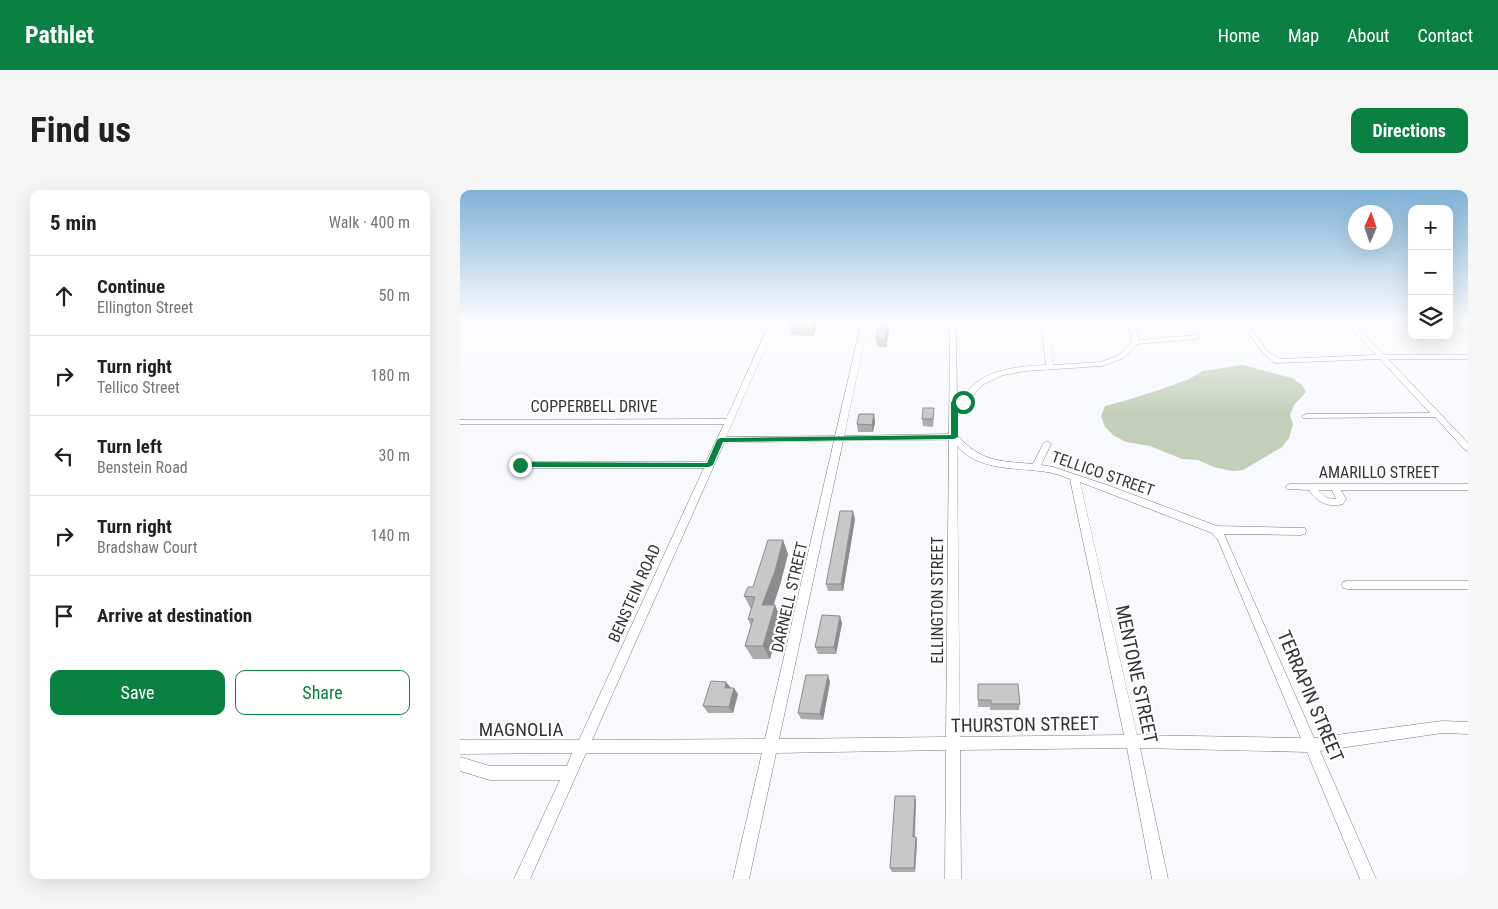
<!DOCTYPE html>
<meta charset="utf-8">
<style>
body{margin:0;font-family:"Roboto Condensed",sans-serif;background:#f6f6f6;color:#202124}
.controls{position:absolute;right:15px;top:15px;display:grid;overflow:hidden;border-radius:10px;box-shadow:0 5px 20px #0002}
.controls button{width:45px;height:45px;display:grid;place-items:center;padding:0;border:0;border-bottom:1px solid #e0e0e0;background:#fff;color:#202124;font:25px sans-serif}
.compass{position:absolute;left:888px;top:15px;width:45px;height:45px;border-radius:50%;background:#fff;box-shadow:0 5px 20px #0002;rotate:2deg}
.stop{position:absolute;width:15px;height:15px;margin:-11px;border:4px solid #0b8043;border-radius:50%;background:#fff}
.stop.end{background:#0b8043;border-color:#fff;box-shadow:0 1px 5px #0008}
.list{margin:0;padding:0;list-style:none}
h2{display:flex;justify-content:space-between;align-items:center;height:65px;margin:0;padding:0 20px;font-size:21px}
h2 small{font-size:16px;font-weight:400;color:#757577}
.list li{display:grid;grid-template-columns:32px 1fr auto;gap:15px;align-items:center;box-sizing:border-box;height:80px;padding:0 20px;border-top:1px solid #e0e0e0}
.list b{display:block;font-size:19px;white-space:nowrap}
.list p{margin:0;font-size:16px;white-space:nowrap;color:#757577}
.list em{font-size:16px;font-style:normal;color:#757577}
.actions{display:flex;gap:10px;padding:15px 20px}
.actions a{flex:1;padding:11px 0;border:1px solid #0b8043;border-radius:10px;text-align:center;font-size:18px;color:#0b8043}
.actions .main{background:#0b8043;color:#fff}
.icon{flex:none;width:28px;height:28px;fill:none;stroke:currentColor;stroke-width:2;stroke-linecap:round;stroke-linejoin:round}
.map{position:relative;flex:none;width:1008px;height:689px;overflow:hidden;border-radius:10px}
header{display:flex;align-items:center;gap:30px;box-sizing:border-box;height:70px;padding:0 25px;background:#0b8043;color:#fff}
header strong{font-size:24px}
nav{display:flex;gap:28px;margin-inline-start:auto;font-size:18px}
.intro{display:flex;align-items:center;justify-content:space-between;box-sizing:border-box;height:120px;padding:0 30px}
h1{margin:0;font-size:35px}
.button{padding:12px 22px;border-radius:10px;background:#0b8043;color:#fff;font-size:18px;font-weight:700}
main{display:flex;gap:30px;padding:0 30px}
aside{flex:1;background:#fff;border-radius:10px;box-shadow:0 5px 20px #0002}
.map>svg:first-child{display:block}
.green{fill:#c3cfb8}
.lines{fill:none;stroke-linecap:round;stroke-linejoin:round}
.minor-casing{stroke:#797a7d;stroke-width:1}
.minor{fill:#fff;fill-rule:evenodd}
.wall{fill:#aeabad}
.shaded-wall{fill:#8d8b8d}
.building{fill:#cac7c9;stroke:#8d8b8d}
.route{fill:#0b8043}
.labels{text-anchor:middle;stroke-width:4.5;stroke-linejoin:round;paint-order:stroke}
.street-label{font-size:16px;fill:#333435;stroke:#fff}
.near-street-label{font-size:19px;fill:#333435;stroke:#fff}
</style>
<header>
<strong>Pathlet</strong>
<nav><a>Home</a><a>Map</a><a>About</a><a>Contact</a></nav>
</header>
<div class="intro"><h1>Find us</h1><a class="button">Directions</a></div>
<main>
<aside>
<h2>5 min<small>Walk · 400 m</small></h2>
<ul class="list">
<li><svg class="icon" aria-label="ahead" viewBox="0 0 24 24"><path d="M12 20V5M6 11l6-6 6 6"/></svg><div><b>Continue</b><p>Ellington Street</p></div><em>50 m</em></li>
<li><svg class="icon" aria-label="right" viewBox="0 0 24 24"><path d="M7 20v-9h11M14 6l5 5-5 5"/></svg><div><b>Turn right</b><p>Tellico Street</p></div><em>180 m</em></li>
<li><svg class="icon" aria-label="left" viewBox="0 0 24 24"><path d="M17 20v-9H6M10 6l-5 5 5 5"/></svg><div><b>Turn left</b><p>Benstein Road</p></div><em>30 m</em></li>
<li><svg class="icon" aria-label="right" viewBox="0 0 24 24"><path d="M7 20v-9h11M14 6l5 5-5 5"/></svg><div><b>Turn right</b><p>Bradshaw Court</p></div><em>140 m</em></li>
<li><svg class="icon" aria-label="arrive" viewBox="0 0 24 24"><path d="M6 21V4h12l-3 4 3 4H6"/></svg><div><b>Arrive at destination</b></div></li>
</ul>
<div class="actions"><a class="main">Save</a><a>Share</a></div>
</aside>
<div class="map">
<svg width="1008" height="689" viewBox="0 0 1008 689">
<rect width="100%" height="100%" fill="#f7f9fc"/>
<polygon class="green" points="783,175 832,188 842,195 846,202 834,215 830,225 833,234 829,248 822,257 783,280 772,281 754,277 738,270 722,269 690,256 666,252 653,245 645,237 641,226 645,216 664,211 702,199 729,189 743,181"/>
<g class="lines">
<defs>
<g id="minor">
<path d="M311,130H785L807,161L820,169L916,165L884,130H890L924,165H1008V169H928L1008,253V261L1005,260L975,227L843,228L842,226L846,224L970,223L920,169L815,173L803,163L781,133H673L678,144V150L737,145L740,147L737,149L677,154L664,168L642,176L566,181L543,185L522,195L506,214H497V245C521,272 539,271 573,274L583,254L587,251L591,254L581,275L593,277L647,295L757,336L845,338L846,341L845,344L841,345L764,344L854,548L982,531L1008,532V544L982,543L860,561L916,689H900L847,562L680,558L708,689H692L667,558L500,560L501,689H485L486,560L316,563L289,689H273L302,563H126L70,689H54L100,590H30L0,581V567L30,576H107L112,563L0,564V550H119L244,278H60L56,275L60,272H246L264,234H0V230L266,229ZM581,133L586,175C564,176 536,178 517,192C511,196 506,204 501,210H497L496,134ZM588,133H667L672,144V152L659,165L641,172L593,175ZM316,134H401L375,246L266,247ZM408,134H490L489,244L384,246ZM489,250L486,547L319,549L383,251ZM374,251L305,549L132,550L264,253ZM497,256C520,282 556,277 587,282C595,283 602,286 610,289L664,545L500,547ZM620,292L752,343L758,350L841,548L677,545Z"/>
<polygon points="989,130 995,130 1008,140 1008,145"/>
<path d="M830,294H1008V300H881L886,309L883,314C868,318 857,312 849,300L827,299L825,297L827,295ZM858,300H872L876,309L867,308Z"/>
<polygon points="887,391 1008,391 1008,399 887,399 883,398 882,395 883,392"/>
</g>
</defs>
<use href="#minor" class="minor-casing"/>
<use href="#minor" class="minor"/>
</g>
<g class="wall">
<polygon points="428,133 429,140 426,157 417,157 416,149"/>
<polygon points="357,136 353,146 331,145 330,138"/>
<polygon points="414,224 415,232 413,242 398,242 397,234"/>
<polygon points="474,226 473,237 463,236 462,229"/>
<polygon points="395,329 383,401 368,401 366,394"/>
<polygon points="328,364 320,395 313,415 321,429 310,469 293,469 285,456 291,436 288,429 291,419 284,406 293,397"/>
<polygon points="382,433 376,464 358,464 355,457"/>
<polygon points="266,492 270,498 278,504 273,523 248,523 243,516"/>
<polygon points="370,492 363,530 341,529 338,523"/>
<polygon points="518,494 560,514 559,520 530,520 530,517 518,517"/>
<polygon points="456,611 455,647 456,647 457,651 455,682 432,682 430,678"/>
</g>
<g class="shaded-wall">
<polygon points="355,130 357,136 353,146 352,138"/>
<polygon points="428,133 429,140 426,157 425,149"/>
<polygon points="414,224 415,232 413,242 412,235"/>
<polygon points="393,321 395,329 383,401 381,394"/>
<polygon points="323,350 328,364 320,395 309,429 302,415"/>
<polygon points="315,415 321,429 310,469 303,456"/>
<polygon points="380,426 382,433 376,464 374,457"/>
<polygon points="368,485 370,492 363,530 360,524"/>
<polygon points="266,492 271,498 265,498"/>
<polygon points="274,498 278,504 273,523 269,517"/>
<polygon points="455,606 456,611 454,651 453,647"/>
<polygon points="456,647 457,651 455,682 454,678"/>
</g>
<g class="building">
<polygon points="333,130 355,130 352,138 330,138"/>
<polygon points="420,133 428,133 425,149 416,149"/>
<polygon points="463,218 474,218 473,229 462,229"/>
<polygon points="399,224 414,224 412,235 397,234"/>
<polygon points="380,321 393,321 381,394 366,394"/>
<polygon points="308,350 323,350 315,381 302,415 315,415 303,456 285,456 293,429 288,429 295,407 284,406 288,397 293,397"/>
<polygon points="362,425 380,426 374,457 355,457"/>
<polygon points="346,485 368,485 360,524 338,523"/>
<polygon points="251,491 266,492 265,498 274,498 269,517 243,516"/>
<polygon points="518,494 558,494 560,514 531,514 531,510 518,510"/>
<polygon points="435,606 455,606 453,647 456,647 454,678 430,678"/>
</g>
<linearGradient id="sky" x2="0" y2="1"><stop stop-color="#80b2d7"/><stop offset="0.58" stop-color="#fbfcfe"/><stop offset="1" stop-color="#fbfcfe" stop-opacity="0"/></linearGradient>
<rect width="1008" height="226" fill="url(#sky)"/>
<polygon class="route" points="495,210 506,212 498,214 498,247 494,249 263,252 253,275 249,277 60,277 57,275 60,272 247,273 257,250 260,248 491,245 491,212"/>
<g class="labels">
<g class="street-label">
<text x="134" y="222">COPPERBELL DRIVE</text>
<text x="919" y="288">AMARILLO STREET</text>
<text transform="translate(643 283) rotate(19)" y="6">TELLICO STREET</text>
<text transform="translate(174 403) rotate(-66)" y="6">BENSTEIN ROAD</text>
<text transform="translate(329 407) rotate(-77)" y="6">DARNELL STREET</text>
<text transform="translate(477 410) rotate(-90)" y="6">ELLINGTON STREET</text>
</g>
<g class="near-street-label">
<text transform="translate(677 484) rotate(78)" y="7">MENTONE STREET</text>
<text transform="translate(851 506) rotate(67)" y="7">TERRAPIN STREET</text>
<text transform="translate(565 534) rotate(-1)" y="7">THURSTON STREET</text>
<text x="61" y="546">MAGNOLIA</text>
</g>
</g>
</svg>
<div class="controls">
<button>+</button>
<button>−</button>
<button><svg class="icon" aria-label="layers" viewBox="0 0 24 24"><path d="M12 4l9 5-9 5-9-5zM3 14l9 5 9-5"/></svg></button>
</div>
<svg class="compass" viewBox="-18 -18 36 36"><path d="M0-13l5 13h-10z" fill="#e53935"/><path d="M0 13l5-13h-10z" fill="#757577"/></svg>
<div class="stop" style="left:503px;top:212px"></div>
<div class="stop end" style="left:60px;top:275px"></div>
</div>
</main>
